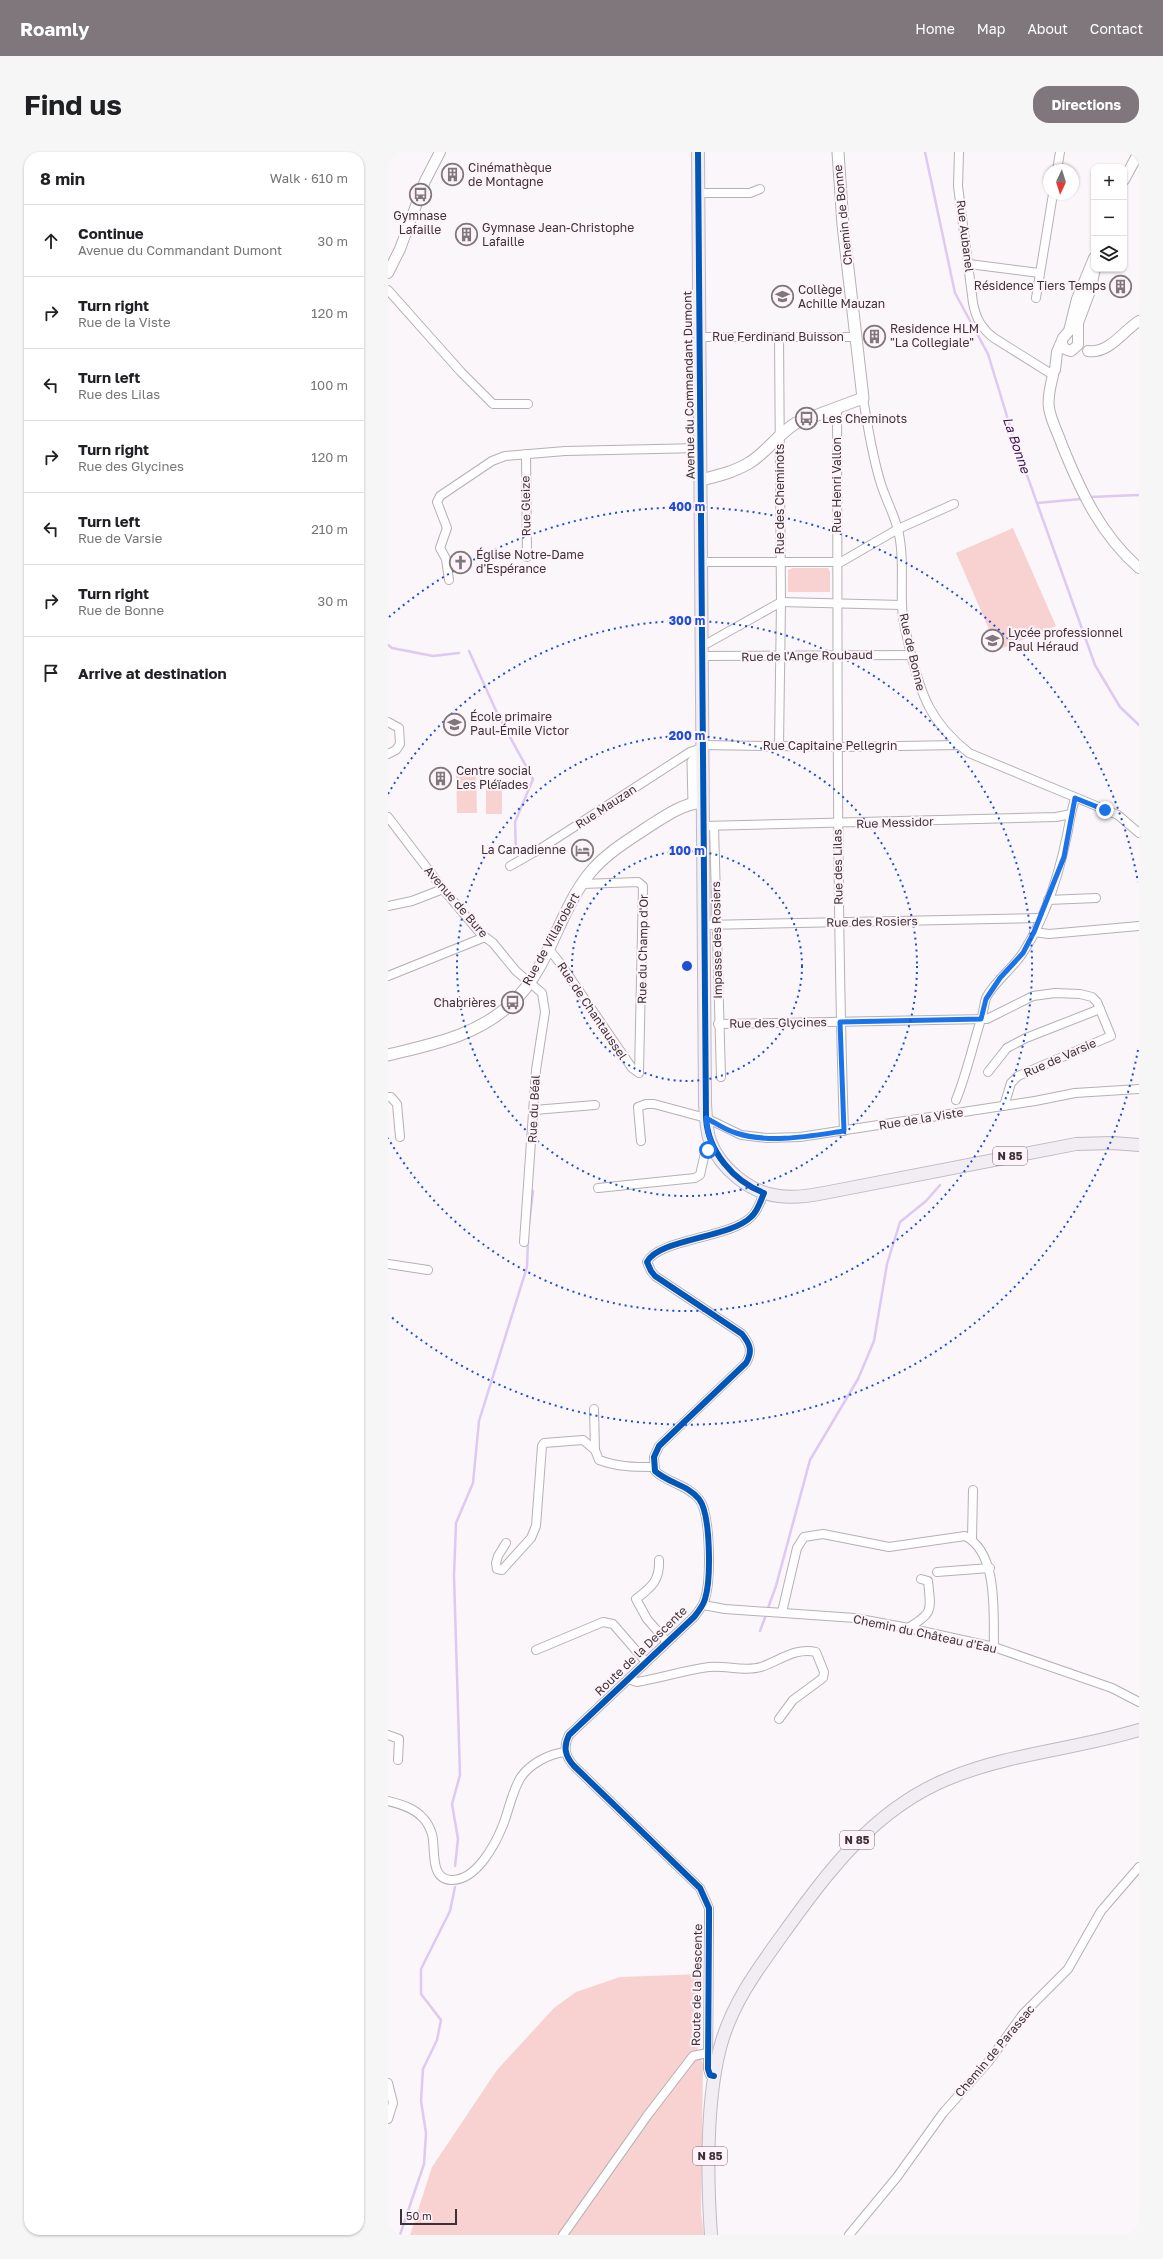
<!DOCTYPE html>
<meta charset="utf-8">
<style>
body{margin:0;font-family:"Golos Text",sans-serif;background:#f6f6f6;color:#202124}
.controls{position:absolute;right:12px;top:12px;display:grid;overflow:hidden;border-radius:8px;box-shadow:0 1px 3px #0004}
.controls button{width:36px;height:36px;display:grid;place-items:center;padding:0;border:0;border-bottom:1px solid #e0e0e0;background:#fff;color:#202124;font:20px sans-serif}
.compass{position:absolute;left:655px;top:12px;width:36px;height:36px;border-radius:50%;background:#fff;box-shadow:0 1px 3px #0004;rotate:184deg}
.scale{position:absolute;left:12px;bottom:10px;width:57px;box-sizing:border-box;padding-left:4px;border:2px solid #3c3238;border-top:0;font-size:11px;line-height:14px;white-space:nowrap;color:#3c3238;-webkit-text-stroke:3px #fef3f9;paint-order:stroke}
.stop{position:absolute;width:12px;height:12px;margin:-9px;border:3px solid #1a73e8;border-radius:50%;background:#fff}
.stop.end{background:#1a73e8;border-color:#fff;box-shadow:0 1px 4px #0008}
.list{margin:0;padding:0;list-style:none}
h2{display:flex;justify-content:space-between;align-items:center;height:52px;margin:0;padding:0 16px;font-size:17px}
h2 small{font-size:13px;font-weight:400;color:#757577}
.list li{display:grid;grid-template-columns:26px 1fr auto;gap:12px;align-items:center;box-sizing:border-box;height:72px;padding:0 16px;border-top:1px solid #e0e0e0}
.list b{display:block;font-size:15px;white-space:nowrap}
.list p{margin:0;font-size:13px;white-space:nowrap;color:#757577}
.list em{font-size:13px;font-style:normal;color:#757577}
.icon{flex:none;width:22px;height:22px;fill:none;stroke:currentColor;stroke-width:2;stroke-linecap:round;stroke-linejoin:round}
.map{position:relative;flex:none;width:751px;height:2083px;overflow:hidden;border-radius:16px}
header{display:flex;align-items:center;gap:24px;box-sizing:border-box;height:56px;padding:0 20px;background:#7f777c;color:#fff}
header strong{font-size:19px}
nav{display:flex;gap:22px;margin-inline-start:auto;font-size:14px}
.intro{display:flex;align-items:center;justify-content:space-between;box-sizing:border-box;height:96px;padding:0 24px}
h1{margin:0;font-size:28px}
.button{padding:10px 18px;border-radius:16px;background:#7f777c;color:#fff;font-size:14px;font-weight:700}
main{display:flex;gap:24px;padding:0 24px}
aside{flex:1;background:#fff;border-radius:16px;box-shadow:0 1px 3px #0004}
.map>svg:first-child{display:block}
.green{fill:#f8d1d1}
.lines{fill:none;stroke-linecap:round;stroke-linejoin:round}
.stream{stroke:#ddc9f1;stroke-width:2.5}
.minor-casing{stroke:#b7b0b4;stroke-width:10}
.tertiary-casing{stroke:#b7b0b4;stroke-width:12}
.secondary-casing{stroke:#b7b0b4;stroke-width:13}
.primary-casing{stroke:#c3b7c3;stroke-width:14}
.minor{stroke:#fefefe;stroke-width:8}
.tertiary{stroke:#fefefe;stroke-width:10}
.secondary{stroke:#fefefe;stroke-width:11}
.primary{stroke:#f2edf3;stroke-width:12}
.cycleway-casing{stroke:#fef3f9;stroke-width:8}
.cycleway{stroke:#0057b8;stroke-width:6}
.route{stroke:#1a73e8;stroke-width:5}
.ring{fill:none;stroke:#1d4ed8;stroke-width:2;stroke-dasharray:2 4}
.labels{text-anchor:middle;stroke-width:4;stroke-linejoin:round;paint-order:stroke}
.shield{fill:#fef3f9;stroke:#766c72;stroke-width:1}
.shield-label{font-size:11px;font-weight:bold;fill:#3c3238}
.poi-label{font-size:12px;fill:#3c3238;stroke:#fef3f9;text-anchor:start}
.street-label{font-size:12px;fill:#3c3238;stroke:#fef3f9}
.water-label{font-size:13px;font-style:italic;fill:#381454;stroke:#fef3f9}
.centre{fill:#1d4ed8;stroke:#fef3f9;stroke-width:2}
.ring-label{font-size:12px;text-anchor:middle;font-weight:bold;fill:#1d4ed8;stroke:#fef3f9;stroke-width:4;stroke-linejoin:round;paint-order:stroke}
</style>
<header>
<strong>Roamly</strong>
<nav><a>Home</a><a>Map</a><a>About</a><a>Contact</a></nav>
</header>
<div class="intro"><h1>Find us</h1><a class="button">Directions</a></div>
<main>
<aside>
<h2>8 min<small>Walk · 610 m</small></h2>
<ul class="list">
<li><svg class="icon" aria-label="ahead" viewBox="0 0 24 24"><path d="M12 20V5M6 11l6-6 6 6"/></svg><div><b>Continue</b><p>Avenue du Commandant Dumont</p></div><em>30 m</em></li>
<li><svg class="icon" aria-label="right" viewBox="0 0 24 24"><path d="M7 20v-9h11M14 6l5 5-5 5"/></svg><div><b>Turn right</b><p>Rue de la Viste</p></div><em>120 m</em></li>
<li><svg class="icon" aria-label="left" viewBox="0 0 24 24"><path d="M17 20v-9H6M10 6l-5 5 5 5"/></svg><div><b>Turn left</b><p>Rue des Lilas</p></div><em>100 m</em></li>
<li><svg class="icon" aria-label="right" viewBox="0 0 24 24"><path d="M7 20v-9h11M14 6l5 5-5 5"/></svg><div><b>Turn right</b><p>Rue des Glycines</p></div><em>120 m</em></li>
<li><svg class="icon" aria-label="left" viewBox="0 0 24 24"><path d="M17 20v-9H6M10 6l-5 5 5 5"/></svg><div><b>Turn left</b><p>Rue de Varsie</p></div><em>210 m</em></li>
<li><svg class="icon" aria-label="right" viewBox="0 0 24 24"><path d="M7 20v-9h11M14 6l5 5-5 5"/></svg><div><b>Turn right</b><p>Rue de Bonne</p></div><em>30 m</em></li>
<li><svg class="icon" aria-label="arrive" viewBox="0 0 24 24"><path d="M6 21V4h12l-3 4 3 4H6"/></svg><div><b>Arrive at destination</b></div></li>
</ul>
</aside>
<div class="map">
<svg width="751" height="2083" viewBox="0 0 751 2083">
<rect width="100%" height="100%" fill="#fbf6f9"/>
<g class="green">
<polygon points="625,376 668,474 610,498 568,401"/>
<polygon points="405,416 440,416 442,420 442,440 400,440 400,418"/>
<polygon points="68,620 88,620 89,661 69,661"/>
<rect x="98" y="632" width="16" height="30"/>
<polygon points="314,1822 307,1888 315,1912 313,2061 316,2083 22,2083 44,2015 109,1918 166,1856 188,1840 232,1825"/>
</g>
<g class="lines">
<g class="stream">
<polyline points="537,0 567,141 600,202 625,284 707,513 732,555 751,573"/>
<polyline points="702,345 751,343"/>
<polyline points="649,351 693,347"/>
<polyline points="0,493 4,496 45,504 71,501"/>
<polyline points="81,499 110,563 145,627 127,670 128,701"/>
<polyline points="141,1072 145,1039"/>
<polyline points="380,1456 388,1434 422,1308 470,1227 486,1189 499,1112 512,1070 538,1049 552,1033"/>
<polyline points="372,1479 378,1463"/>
<polyline points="67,1714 70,1687 64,1652 72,1623 66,1424 68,1371 85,1331 91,1269 139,1115 140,1089"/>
<polyline points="12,2083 36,2012 38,1981 33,1949 35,1917 49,1888 53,1868 33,1842 33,1817 62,1759 67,1735"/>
</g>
<defs>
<g id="minor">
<path d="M571,0L570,34L585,151C588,167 594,177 606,186L665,223L667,218"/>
<polyline points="669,18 672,0"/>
<polyline points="310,41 362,41 372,37"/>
<polyline points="581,112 651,121"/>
<polyline points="0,138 73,220 105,252 140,252"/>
<polyline points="648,146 665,42"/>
<polyline points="311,185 468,185"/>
<polyline points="391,185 393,450 391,594"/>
<path d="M475,246C480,275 484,304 493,332C498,348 506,362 510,378C516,402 513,428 514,453C514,468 519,484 522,498C533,544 543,571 581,601L730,663L751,681"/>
<path d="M449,255C450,496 448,738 456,979"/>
<polyline points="138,302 139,405"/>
<polyline points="313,410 453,410 510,377 566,352"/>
<polyline points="61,428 58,407 52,396 59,376 49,350 52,344 104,309 117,304 177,299 313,296"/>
<polyline points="393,450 514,453"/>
<polyline points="314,492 320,491 393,450"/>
<polyline points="314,504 523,503"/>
<polyline points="0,570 11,576 12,592 8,598 0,602"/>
<polyline points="314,593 454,595 570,593"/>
<polyline points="0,665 55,737 92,781 105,791 128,819 154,841 157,860 148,918 136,1090"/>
<polyline points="315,674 668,665 683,662 687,646"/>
<polyline points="326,674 333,925"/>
<polyline points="122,714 152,697 302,600 314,596"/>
<polyline points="660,748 708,746"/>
<polyline points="0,754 24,749 55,737"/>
<polyline points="316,773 652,766"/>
<polyline points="646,780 661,782 751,774"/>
<polyline points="160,796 172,811 244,916 251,921 255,734 250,730 194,732"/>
<polyline points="0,824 97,785"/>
<polyline points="330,872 599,867 645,844 667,841 692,842 704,845 709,850 723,884 630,924 623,931 616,954"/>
<polyline points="600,920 619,896 638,886 712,857"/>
<polyline points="0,945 3,945 9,952 12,985"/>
<path d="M568,948C579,921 585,892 594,864C596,858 596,852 598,846C607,828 626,816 636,799C662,758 675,709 683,662"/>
<polyline points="146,958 207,953"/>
<polyline points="253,989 250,955 258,952 266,952 318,966 353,983 379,986 412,985 647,949 687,941 751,937"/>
<polyline points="210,1036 307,1026 312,1023 317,1001 325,995"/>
<polyline points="0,1112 40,1118"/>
<polyline points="206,1257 207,1298"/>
<polyline points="584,1387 585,1338"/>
<path d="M118,1391L110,1404L108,1411L109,1417L114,1418L143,1386L148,1374L154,1294L156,1291L195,1288L207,1298L211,1308C230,1315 246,1315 266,1315"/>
<path d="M271,1408C272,1428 264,1435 248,1447L259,1467L279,1490"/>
<polyline points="549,1420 602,1416"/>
<polyline points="315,1453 337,1457 467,1466 520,1476 606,1495 724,1536 751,1550"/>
<path d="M394,1460L409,1396L416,1385L435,1382L501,1395L577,1384C611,1401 605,1463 606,1495"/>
<path d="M520,1476C546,1460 543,1459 540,1429L533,1427"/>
<polyline points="148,1498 215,1470 225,1472 258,1510"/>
<path d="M240,1527L249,1530C273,1526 297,1518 321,1515C337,1513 357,1520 373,1515C391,1509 407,1495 428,1500L436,1520L435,1526L405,1548L391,1567"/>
<polyline points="0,1583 11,1587 10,1608"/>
<path d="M0,1649C13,1652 26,1656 35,1666C39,1670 42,1676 44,1682C48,1696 41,1727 63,1728C88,1729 107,1693 115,1673C121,1658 124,1639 133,1625C143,1611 161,1602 177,1600"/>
<path d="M326,1924L322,1923L320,1917L321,1768V1756L312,1736L186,1614C177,1604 175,1595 181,1583L306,1465C310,1460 315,1454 317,1447C323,1428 323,1362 311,1347C300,1333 280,1331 267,1319L266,1305L271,1294L358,1211C365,1199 362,1192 354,1182L267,1124L263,1119L259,1110C270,1087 342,1086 363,1065C370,1059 372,1050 376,1041"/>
<polyline points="0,1931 5,1951 0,1967"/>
<polyline points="175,2083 259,1964 305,1904 319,1901"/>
<polyline points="461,2083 509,2025 555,1961 601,1909 635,1862 680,1817 713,1759 751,1715"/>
</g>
<g id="tertiary">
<polyline points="736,28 751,0"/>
<polyline points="0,121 12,97 37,29 52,0"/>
<polyline points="674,192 677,197 683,199 690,193 690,171 702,139 707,117"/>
<path d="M700,199C721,202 735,179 751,169"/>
<polyline points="667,218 669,200 675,186 681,179 689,147 706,106"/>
<path d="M665,223C663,233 659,245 661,256C663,269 670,281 674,293C693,340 713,383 751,416"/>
</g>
<g id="secondary">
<path d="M313,328C329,324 346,320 361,311C378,301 390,282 408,271L475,246L455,73L450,0"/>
<polyline points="306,651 305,610 314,598"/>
<path d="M0,903C45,892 89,884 124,851C161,817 170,761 201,722C217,702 239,689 260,675C277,664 294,652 314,650"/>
</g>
<g id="primary">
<path d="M310,0L317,952C318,964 318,977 322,989C332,1016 362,1041 391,1044C406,1046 421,1044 436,1041L688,992L725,991L751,993"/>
<path d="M323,2083C319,2027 318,1950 332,1896C343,1853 369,1818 395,1782C441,1718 487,1656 562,1626C623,1601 689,1597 751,1578"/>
</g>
</defs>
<use href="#minor" class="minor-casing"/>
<use href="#tertiary" class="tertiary-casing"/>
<use href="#secondary" class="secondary-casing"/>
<use href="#primary" class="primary-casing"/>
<use href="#minor" class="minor"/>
<use href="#tertiary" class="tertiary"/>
<use href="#secondary" class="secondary"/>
<use href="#primary" class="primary"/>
<defs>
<path id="cycleway" d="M310,0L318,966C320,999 345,1029 376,1041C372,1050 370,1059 363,1065C342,1086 270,1087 259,1110L263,1119L267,1124L354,1182C362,1192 365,1199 358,1211L271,1294L266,1305L267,1319C280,1331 300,1333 311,1347C323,1362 323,1428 317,1447C315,1454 310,1460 306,1465L181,1583C175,1595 177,1604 186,1614L312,1736L321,1756V1768L320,1917L322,1923L326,1924"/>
</defs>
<use href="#cycleway" class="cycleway-casing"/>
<use href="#cycleway" class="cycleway"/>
</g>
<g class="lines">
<path class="route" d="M320,998L325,995L320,981L318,966C328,971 337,978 348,981C382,992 422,984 456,979L452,870L593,867L598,847L612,826L635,801L646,780L676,705L687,646L717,658"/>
</g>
<g class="ring">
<circle cx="299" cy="814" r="115"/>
<circle cx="299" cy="814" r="230"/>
<path d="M0 642A345 345 0 1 1 0 986"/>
<path d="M750 898A459 459 0 0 1 1 1163M1 465A459 459 0 0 1 750 730"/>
</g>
<defs>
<symbol id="building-ring" viewBox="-11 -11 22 22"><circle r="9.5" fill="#fef3f9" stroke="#7f777c" stroke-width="1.5"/><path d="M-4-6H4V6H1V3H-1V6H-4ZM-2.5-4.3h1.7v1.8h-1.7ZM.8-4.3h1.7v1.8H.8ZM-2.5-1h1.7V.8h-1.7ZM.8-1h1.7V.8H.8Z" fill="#7f777c"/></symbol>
<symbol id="bus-ring" viewBox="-11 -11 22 22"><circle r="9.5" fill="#fef3f9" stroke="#7f777c" stroke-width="1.5"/><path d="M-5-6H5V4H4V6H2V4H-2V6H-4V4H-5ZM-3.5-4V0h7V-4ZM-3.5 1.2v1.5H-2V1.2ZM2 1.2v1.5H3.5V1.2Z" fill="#7f777c"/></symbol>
<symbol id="school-ring" viewBox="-11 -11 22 22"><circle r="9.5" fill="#fef3f9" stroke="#7f777c" stroke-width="1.5"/><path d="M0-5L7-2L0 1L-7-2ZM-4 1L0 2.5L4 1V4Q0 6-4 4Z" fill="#7f777c"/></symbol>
<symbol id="church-ring" viewBox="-11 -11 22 22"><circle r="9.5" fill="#fef3f9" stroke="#7f777c" stroke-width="1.5"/><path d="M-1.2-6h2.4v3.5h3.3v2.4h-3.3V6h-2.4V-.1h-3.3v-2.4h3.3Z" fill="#7f777c"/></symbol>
<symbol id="hotel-ring" viewBox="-11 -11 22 22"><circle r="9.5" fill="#fef3f9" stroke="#7f777c" stroke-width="1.5"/><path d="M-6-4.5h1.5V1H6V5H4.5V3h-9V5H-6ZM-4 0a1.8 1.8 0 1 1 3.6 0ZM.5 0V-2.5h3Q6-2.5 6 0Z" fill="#7f777c"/></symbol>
</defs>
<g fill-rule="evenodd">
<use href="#building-ring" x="52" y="10" width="25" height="25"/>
<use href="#bus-ring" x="20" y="30" width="25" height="25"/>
<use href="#building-ring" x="66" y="70" width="25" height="25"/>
<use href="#building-ring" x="720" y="122" width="25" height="25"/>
<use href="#school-ring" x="382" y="132" width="25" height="25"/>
<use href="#building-ring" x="474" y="172" width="25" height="25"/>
<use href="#bus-ring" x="406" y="254" width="25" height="25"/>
<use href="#church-ring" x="60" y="398" width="25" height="25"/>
<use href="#school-ring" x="592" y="476" width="25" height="25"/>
<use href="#school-ring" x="54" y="560" width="25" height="25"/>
<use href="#building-ring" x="40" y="614" width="25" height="25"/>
<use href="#hotel-ring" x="182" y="686" width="25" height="25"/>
<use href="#bus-ring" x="112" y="838" width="25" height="25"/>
</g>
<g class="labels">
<g class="shield">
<rect x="605" y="995" width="34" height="18" rx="3"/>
<rect x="452" y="1679" width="34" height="18" rx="3"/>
<rect x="305" y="1995" width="34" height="18" rx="3"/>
</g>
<g class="shield-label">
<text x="622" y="1008">N 85</text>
<text x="469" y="1692">N 85</text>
<text x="322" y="2008">N 85</text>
</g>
<g class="poi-label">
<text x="80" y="20">Cinémathèque<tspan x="80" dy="14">de Montagne</tspan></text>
<text x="32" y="68" text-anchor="middle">Gymnase<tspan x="32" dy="14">Lafaille</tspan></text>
<text x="94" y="80">Gymnase Jean-Christophe<tspan x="94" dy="14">Lafaille</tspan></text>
<text x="718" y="138" text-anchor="end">Résidence Tiers Temps</text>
<text x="410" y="142">Collège<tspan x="410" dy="14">Achille Mauzan</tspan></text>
<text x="502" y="181">Residence HLM<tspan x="502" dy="14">"La Collegiale"</tspan></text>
<text x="434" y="271">Les Cheminots</text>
<text x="88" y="407">Église Notre-Dame<tspan x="88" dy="14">d'Espérance</tspan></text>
<text x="620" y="485">Lycée professionnel<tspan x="620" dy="14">Paul Héraud</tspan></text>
<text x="82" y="569">École primaire<tspan x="82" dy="14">Paul-Émile Victor</tspan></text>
<text x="68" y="623">Centre social<tspan x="68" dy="14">Les Pléïades</tspan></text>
<text x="178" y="702" text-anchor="end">La Canadienne</text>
<text x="108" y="855" text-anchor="end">Chabrières</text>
</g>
<g class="street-label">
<text transform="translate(455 63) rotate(-96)" y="4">Chemin de Bonne</text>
<text transform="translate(577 84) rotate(83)" y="4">Rue Aubanel</text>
<text x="390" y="189">Rue Ferdinand Buisson</text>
<text transform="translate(301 233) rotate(-91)" y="4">Avenue du Commandant Dumont</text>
<text transform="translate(449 333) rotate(-90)" y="4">Rue Henri Vallon</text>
<text transform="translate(392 347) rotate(-90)" y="4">Rue des Cheminots</text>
<text transform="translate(138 354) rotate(-91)" y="4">Rue Gleize</text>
<text transform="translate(524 500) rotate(77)" y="4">Rue de Bonne</text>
<text transform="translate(419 504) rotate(-1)" y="4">Rue de l'Ange Roubaud</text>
<text x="442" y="598">Rue Capitaine Pellegrin</text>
<text transform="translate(218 655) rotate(-33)" y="4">Rue Mauzan</text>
<text transform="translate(507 671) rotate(-2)" y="4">Rue Messidor</text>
<text transform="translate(450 715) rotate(-91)" y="4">Rue des Lilas</text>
<text transform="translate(68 750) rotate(49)" y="4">Avenue de Bure</text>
<text transform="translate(484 770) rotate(-1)" y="4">Rue des Rosiers</text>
<text transform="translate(163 787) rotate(-61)" y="4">Rue de Villarobert</text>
<text transform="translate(329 788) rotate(-91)" y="4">Impasse des Rosiers</text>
<text transform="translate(255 797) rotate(-89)" y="4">Rue du Champ d'Or</text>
<text transform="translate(204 859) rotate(56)" y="4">Rue de Chantaussel</text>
<text transform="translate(390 871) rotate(-1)" y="4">Rue des Glycines</text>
<text transform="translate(672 906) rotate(-24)" y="4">Rue de Varsie</text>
<text transform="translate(146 957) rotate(-87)" y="4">Rue du Béal</text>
<text transform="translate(533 967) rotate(-9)" y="4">Rue de la Viste</text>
<text transform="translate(537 1482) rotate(12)" y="4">Chemin du Château d'Eau</text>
<text transform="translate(253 1499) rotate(-44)" y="4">Route de la Descente</text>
<text transform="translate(309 1833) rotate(-89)" y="4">Route de la Descente</text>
<text transform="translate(607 1899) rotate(-50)" y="4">Chemin de Parassac</text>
</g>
<g class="water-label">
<text transform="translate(629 293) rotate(71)" y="5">La Bonne</text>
</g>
</g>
<circle cx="299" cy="814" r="6" class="centre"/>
<g class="ring-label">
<text x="299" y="359">400 m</text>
<text x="299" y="473">300 m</text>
<text x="299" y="588">200 m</text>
<text x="299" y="703">100 m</text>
</g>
</svg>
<div class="controls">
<button>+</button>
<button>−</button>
<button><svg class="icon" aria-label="layers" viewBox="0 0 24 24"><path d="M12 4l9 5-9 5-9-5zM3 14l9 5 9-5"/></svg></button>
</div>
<svg class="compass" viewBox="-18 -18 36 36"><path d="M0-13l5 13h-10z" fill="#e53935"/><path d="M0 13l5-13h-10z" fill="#757577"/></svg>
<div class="scale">50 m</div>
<div class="stop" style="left:320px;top:998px"></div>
<div class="stop end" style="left:717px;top:658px"></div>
</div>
</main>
